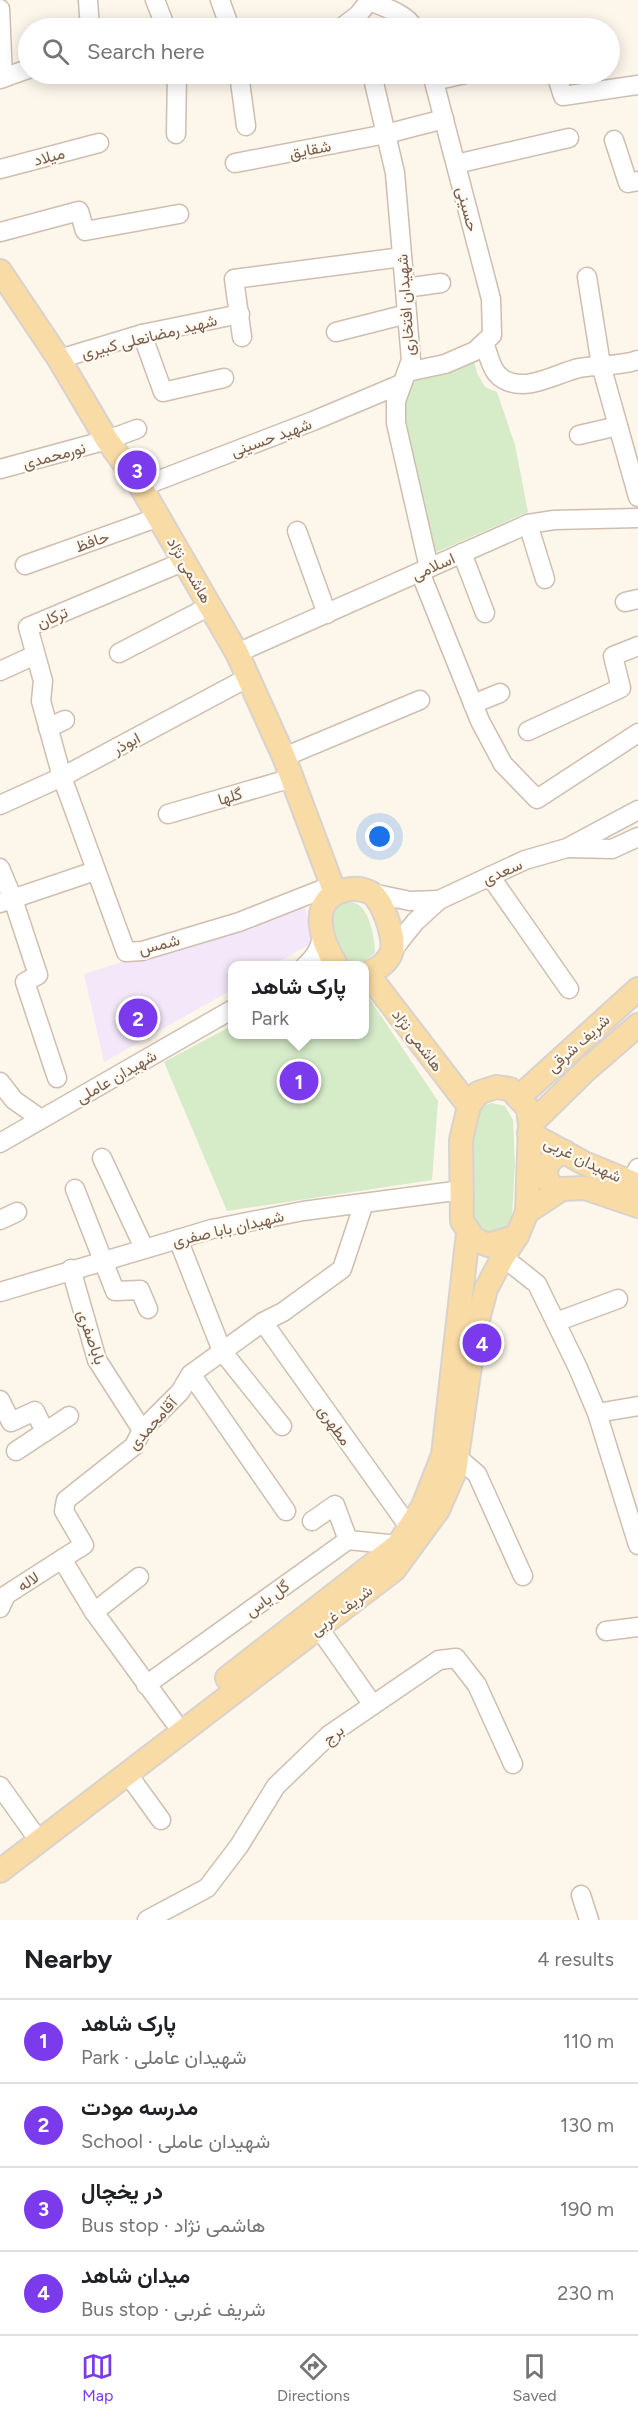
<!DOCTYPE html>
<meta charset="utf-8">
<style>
body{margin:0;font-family:Figtree,Vazirmatn,sans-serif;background:#f2f2f2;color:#202124}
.you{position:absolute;left:380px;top:837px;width:21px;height:21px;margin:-15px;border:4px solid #fff;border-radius:50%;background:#1a73e8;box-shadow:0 0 0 9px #1a73e833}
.badge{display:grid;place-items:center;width:39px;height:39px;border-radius:50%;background:#7c3aed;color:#fff;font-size:20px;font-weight:700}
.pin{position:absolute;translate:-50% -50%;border:3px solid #fff;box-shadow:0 2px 6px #0006}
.popup{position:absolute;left:228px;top:961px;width:141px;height:78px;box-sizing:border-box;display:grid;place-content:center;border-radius:12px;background:#fff;filter:drop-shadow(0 2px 4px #0005);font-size:20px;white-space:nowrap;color:#757577}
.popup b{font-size:22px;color:#202124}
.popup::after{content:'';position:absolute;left:50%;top:100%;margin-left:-12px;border:12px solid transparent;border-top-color:#fff}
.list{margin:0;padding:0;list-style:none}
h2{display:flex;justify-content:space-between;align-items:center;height:78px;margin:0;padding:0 24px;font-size:26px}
h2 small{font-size:20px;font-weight:400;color:#757577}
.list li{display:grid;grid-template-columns:39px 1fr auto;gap:18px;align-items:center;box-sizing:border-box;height:84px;padding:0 24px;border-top:2px solid #e0e0e0}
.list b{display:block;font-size:22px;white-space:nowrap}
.list p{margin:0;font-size:20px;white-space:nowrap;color:#757577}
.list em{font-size:20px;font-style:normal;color:#757577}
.icon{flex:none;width:33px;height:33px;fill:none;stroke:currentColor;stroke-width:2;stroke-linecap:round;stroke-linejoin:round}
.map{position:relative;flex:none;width:638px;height:1920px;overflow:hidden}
.search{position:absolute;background:#fff;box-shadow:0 3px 15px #0003;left:18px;right:18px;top:18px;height:66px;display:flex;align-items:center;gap:15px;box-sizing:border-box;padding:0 21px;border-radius:33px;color:#757577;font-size:22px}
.sheet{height:414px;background:#fff}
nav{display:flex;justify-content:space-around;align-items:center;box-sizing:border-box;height:84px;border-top:2px solid #e0e0e0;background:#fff;font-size:16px;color:#757577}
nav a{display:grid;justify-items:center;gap:3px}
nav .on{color:#7c3aed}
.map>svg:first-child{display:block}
.education{fill:#f3e7f9}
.green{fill:#d6ebc8}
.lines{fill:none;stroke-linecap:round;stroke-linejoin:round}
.minor-casing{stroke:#cfbeaf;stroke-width:21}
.major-casing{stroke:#d9d2cd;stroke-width:26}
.minor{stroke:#fff;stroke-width:18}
.major{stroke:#f9dba5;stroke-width:22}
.labels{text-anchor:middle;stroke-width:4.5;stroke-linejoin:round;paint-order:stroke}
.street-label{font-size:16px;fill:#785d4d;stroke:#fffaf1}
</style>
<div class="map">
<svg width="638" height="1920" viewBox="0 0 638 1920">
<rect width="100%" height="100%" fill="#fcf6eb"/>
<polygon class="education" points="304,905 314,942 273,965 233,966 233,989 104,1062 84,974"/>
<g class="green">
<path d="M474,360L477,373L485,387L497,392L515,445L528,512L432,554C429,534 426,514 422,495C413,458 395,418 411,382Z"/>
<path d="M343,902C350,902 357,902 361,907C371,917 375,940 375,953L358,965L348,962L341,954L332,920L335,909Z"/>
<polygon points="365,996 369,998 438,1101 432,1180 227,1211 164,1062 233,1025 233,1034 365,1034"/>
<polygon points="492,1103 505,1106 513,1120 515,1165 512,1216 505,1230 488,1236 477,1233 468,1206 470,1134 481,1106"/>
</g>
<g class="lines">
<defs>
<g id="minor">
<polyline points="155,0 166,28"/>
<polyline points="220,0 230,28"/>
<polyline points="88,1 90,28"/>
<path d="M369,1C384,7 407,14 414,28"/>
<polyline points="0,9 3,78"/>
<polyline points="341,28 358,15 370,0"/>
<polyline points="239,74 246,126"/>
<polyline points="372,74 395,173 411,360 396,401 396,423 429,568"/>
<polyline points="556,74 563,96 638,85"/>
<polyline points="0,79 28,69"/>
<polyline points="434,81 465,74"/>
<polyline points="176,134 177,74"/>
<polyline points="614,140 628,183 638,181"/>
<polyline points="235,163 386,134 444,119"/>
<polyline points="456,164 569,138"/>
<polyline points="0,169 99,143"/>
<polyline points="0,232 79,211 85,231 179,214"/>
<polyline points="587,277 601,365 638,497"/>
<polyline points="405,288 441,283"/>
<polyline points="336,332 407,314"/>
<polyline points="142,334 163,392 224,378"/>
<polyline points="242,337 234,279 402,257"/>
<path d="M484,343C489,355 491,372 503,379C526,393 555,374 579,368C599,364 618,367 638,360"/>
<polyline points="59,359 142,334 240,314"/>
<polyline points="407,372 445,364 475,351 492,335 491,299 432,74"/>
<polyline points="579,435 618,426"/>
<polyline points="0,469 107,440 137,429"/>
<polyline points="141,487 313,421 401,384"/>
<polyline points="528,524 545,579"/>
<polyline points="297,531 327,614"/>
<polyline points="462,553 485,613"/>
<polyline points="185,561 28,627 43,681 41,701 62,777 126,952 142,951 239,922 333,885"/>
<polyline points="25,565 159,517"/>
<polyline points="420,572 480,721 503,764 537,799 638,733"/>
<polyline points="625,602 638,599"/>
<polyline points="119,653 210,606"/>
<polyline points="237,653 528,524 554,520 638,518"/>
<polyline points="0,671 35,655"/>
<polyline points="473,704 500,693"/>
<polyline points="48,728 65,720"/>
<polyline points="528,731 621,688 613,656 638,646"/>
<polyline points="284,757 420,700"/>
<polyline points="0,805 62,777 249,677"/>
<polyline points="168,814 292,778"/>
<polyline points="569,848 612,849 638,837"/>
<polyline points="0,868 13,899 38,975 25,982 57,1078"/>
<polyline points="490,876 569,989"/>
<polyline points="372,893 410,901 439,900"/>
<polyline points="0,903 95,871"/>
<polyline points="392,951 415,922 439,900 525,860 567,848 638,810"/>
<path d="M305,966C316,956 320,948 323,934"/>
<polyline points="0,1082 14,1100 41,1119"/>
<polyline points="0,1143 233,1009"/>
<polyline points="102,1158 144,1248"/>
<polyline points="631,1182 638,1168"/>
<polyline points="75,1189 115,1291 140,1290 148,1309"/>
<polyline points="0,1220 17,1212"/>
<polyline points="178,1239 222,1351 282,1426"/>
<polyline points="503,1257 537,1284 578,1368 597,1413 638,1545"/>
<polyline points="71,1269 97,1360 142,1430"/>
<polyline points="0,1292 212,1229 303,1211 462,1190"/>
<polyline points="263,1322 409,1527"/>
<polyline points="556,1322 618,1299"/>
<polyline points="191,1374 286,1511"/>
<polyline points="0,1400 11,1422 35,1411 45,1432"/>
<polyline points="597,1413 638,1406"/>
<polyline points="16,1451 69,1416"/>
<polyline points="457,1457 477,1474 523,1576"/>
<polyline points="312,1521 335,1505 348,1540"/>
<polyline points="0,1608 6,1595 62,1559"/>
<polyline points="94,1612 139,1577"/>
<polyline points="606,1631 638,1627"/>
<polyline points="323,1634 373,1705"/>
<polyline points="146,1685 348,1540 398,1545"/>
<polyline points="173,1720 94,1612 62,1559 84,1545 64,1511 66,1500 134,1446 142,1430 180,1392 191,1374 263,1322 283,1312 342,1269 364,1203"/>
<polyline points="127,1773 161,1820"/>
<polyline points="0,1786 32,1831"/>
<polyline points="581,1895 589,1920"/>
<polyline points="147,1920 207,1888 239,1846 276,1786 329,1735 439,1660 456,1658 477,1685 513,1764"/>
</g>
<g id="major">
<polyline points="0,271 59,359 107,440 141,487 237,653 284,757 335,893"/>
<path d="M337,966C322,943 307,902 342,891C351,888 360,888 369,892C382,897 395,936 392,950C389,963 376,970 365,974"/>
<polyline points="367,973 469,1106"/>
<polyline points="519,1097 638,989"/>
<polyline points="530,1125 585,1071 638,1025"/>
<polyline points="529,1133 584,1163 638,1185"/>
<path d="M557,1192C540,1176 543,1160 565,1152"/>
<polyline points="527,1212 562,1189 585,1188 638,1206"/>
<polyline points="227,1678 398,1545 423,1506 443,1455 468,1233"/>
<polyline points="0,1871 394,1570 438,1510 455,1471 475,1331 486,1289 503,1257 517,1236 527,1212 530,1125 528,1108 510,1089 496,1087 478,1093 469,1106 461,1140 462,1221 474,1239 488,1245 517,1236"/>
</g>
</defs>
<use href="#minor" class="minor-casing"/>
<use href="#major" class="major-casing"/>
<use href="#minor" class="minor"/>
<use href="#major" class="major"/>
</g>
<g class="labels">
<g class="street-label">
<text transform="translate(310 149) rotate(-11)" y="6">شقایق</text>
<text transform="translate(49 156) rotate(-15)" y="6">میلاد</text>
<text transform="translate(468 209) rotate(75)" y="6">حسینی</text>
<text transform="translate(405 305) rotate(-94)" y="6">شهیدان افتخاری</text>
<text transform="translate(149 336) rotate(-14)" y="6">شهید رمضانعلی کبیری</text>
<text transform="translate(271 437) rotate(-20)" y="6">شهید حسینی</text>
<text transform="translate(54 455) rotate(-15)" y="6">نورمحمدی</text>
<text transform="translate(92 541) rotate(-20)" y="6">حافظ</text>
<text transform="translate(433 566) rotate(-24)" y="6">اسلامی</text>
<text transform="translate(190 570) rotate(60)" y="6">هاشمی نژاد</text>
<text transform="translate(52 617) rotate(-23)" y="6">ترکان</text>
<text transform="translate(126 743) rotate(-28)" y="6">ابوذر</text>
<text transform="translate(230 796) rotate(-17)" y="6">گلها</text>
<text transform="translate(502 871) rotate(-24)" y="6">سعدی</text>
<text transform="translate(159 944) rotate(-14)" y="6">شمس</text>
<text transform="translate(418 1040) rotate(53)" y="6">هاشمی نژاد</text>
<text transform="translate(578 1043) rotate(-42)" y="6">شریف شرقی</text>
<text transform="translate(116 1076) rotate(-30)" y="6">شهیدان عاملی</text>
<text transform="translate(583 1159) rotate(26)" y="6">شهیدان غربی</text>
<text transform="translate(228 1228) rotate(-13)" y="6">شهیدان بابا صفری</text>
<text transform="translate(92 1337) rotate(71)" y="6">باباصفری</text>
<text transform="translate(152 1423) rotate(-48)" y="6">آقامحمدی</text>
<text transform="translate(335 1425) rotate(55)" y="6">مطهری</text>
<text transform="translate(28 1581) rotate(-32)" y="6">لاله</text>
<text transform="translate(267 1598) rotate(-36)" y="6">گل یاس</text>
<text transform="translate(341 1610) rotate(-37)" y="6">شریف غربی</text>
<text transform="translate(333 1734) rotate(-38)" y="6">برج</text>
</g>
</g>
</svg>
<div class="you"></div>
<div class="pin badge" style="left:299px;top:1081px">1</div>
<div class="popup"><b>پارک شاهد</b>Park</div>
<div class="pin badge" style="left:138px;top:1018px">2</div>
<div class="pin badge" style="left:137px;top:470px">3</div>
<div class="pin badge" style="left:482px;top:1343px">4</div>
<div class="search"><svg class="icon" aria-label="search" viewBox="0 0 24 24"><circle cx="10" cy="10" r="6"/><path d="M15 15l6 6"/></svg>Search here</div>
</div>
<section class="sheet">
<h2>Nearby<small>4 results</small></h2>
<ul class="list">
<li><span class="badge">1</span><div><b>پارک شاهد</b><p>Park · شهیدان عاملی</p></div><em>110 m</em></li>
<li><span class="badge">2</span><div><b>مدرسه مودت</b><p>School · شهیدان عاملی</p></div><em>130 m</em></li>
<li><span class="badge">3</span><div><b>در یخچال</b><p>Bus stop · هاشمی نژاد</p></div><em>190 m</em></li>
<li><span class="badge">4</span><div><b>میدان شاهد</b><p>Bus stop · شریف غربی</p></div><em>230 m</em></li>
</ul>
</section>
<nav>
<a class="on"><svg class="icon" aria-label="map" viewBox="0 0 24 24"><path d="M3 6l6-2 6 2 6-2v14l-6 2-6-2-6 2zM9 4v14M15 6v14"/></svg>Map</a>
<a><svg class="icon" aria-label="directions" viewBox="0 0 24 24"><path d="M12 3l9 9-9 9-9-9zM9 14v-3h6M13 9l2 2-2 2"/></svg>Directions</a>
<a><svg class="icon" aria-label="saved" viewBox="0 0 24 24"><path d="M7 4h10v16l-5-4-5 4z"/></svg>Saved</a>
</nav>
